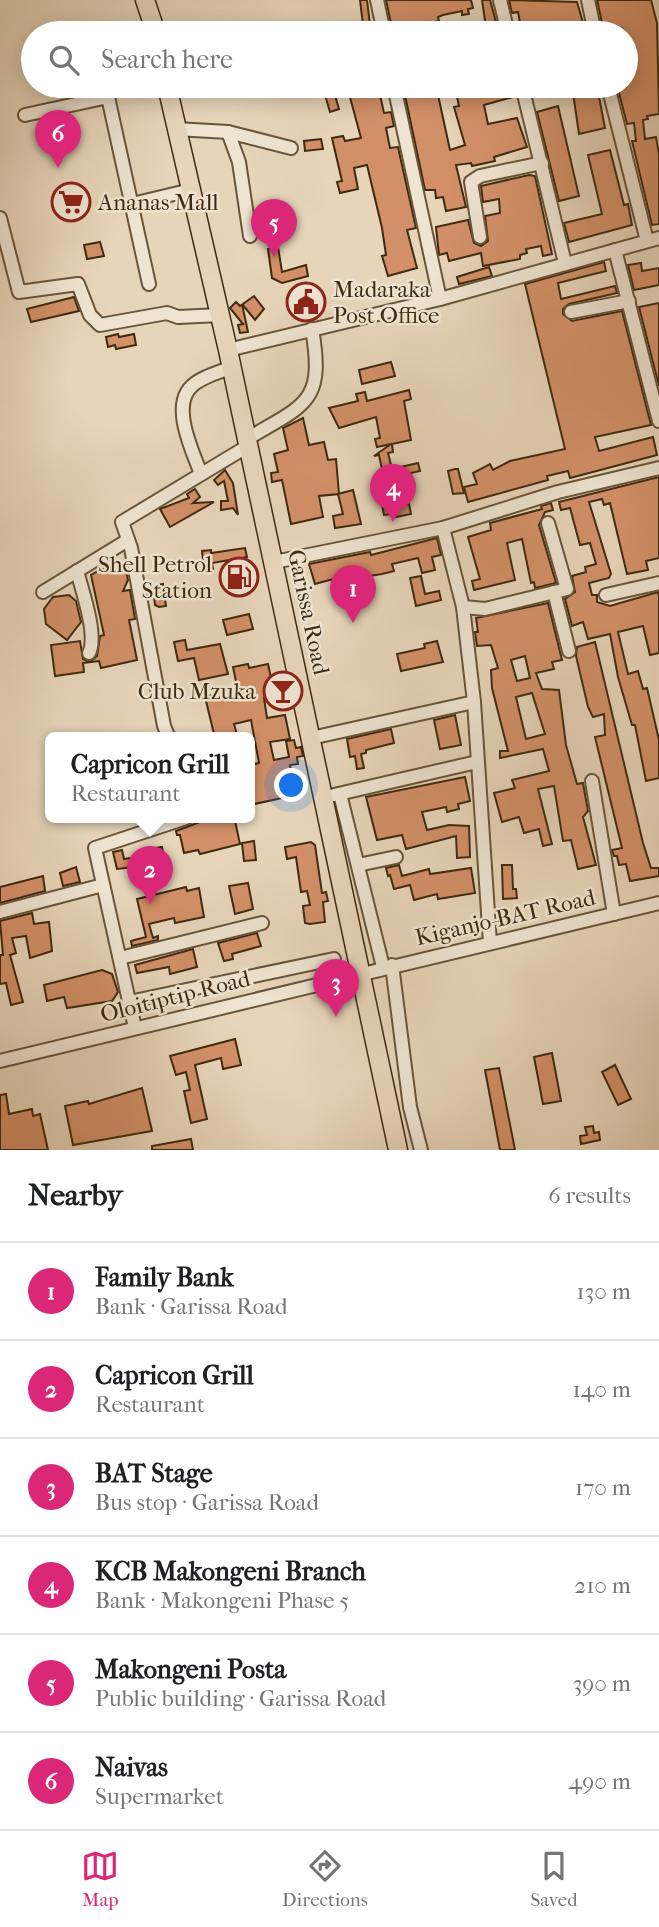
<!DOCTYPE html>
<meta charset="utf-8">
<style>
body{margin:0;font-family:"IM FELL French Canon",serif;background:#f6f6f6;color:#202124}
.you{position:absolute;left:292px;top:786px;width:24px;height:24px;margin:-18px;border:5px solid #fff;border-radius:50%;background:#1a73e8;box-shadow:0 0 0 10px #1a73e833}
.badge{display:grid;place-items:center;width:46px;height:46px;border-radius:50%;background:#db2777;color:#fff;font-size:23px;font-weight:700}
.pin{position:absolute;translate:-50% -58px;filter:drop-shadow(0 2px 4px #0008)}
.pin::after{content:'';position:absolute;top:37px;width:24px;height:21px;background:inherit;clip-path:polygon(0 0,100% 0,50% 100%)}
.popup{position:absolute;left:45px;top:732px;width:210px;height:91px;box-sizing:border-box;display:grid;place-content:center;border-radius:10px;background:#fff;filter:drop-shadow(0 2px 5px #0005);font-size:23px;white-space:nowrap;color:#757577}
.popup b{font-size:26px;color:#202124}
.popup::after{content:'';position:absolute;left:50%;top:100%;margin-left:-14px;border:14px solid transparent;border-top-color:#fff}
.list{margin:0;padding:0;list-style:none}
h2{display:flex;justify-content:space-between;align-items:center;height:91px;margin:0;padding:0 28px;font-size:30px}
h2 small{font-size:23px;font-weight:400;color:#757577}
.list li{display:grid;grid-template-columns:46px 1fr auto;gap:21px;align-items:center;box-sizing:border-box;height:98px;padding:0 28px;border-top:2px solid #e0e0e0}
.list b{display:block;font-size:26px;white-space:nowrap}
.list p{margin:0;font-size:23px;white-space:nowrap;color:#757577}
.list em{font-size:23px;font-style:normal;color:#757577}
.icon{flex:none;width:38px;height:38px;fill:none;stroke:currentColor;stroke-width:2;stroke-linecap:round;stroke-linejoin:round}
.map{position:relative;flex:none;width:659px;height:1150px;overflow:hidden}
.search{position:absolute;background:#fff;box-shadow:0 4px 18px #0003;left:21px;right:21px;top:21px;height:77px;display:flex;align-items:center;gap:18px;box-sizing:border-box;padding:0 24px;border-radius:38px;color:#757577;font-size:26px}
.sheet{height:679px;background:#fff}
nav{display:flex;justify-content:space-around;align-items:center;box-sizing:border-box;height:98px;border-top:2px solid #e0e0e0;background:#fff;font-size:19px;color:#757577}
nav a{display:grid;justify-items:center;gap:4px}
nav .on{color:#db2777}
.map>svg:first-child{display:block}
.building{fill:#d39068;stroke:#3f2a11;stroke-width:2;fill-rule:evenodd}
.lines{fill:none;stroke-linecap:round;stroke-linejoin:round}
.minor-casing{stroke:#69553b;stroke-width:16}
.highway-casing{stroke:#3f2a11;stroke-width:21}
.minor{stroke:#efe4d2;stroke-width:12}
.highway{stroke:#e7d5ba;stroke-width:18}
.labels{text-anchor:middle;stroke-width:5;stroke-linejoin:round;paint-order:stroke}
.poi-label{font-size:23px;fill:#3f2a11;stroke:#efe4d2;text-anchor:start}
.street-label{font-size:23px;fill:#3f2a11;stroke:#efe4d2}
</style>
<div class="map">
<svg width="659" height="1150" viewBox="0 0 659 1150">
<rect width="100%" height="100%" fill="#e7d5ba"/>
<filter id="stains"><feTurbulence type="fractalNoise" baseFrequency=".00286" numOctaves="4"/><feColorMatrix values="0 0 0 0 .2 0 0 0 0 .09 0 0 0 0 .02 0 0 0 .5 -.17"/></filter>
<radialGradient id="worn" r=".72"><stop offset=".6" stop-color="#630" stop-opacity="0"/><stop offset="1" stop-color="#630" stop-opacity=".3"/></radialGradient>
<g class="building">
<polygon points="360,0 367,0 371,33 364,33"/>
<polygon points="386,0 471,0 473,8 468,9 469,14 462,15 462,11 443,15 438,17 439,21 405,28 406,33 393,33"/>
<polygon points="482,0 490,0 499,33 470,33 469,31 486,27"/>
<polygon points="509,0 577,2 586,33 522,33 518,12 512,13"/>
<polygon points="597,0 651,0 657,23 659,114 647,116 648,119 643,120 645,139 656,137 659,154 659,224 652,225 632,141 636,141 634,123 627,124 618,89 626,87 626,33 622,28 604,32"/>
<polygon points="347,86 385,86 387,93 380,95 384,113 391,112 394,126 386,128 390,148 398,147 416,228 407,230 417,268 388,276 382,256 386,255 382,228 367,165 354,168 358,189 340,193 337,182 342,181 332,138 343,136 345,141 361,138"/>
<path d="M403,86H480V88L510,86L513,97L484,105L488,124L517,118L527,147L494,157L495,161L472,166L471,163L456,165L466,207L446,211L443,197L436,198L435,190H425ZM456,92L459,106L454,107L465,145L450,150L438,95Z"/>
<polygon points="572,86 597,86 605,128 579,134"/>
<polygon points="334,92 339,109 330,112 325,95"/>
<polygon points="558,106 579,196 559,201 537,112"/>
<polygon points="321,139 323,149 305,151 304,141"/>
<polygon points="610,150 624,205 628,204 632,225 569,242 564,223 602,214 588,155"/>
<polygon points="529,175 535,176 552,254 543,256 541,246 526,249 527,253 520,255 520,259 483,266 481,253 449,261 447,253 439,255 436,227 468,220 474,243 481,246 488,241 485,216 500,213 499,199 483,202 481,186"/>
<polygon points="100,242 104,256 87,259 84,245"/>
<polygon points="278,247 282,272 306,265 308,276 282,283 272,278 268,249"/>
<polygon points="604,262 606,271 558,283 561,299 615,286 617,293 569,304 563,309 563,314 572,321 622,311 651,425 595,437 599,451 653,437 657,455 570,478 568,471 547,476 548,480 468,502 464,487 477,484 473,473 490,464 493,470 510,461 565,449 525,284"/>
<polygon points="641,263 642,271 659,268 659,285 634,290 628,265"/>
<polygon points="489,267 492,276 459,284 457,277"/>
<polygon points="254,296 264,309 255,320 242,304 248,332 240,333 238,325 243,324 230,308 236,302 240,306"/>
<polygon points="74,297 79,311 31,322 27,309"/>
<polygon points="659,303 659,386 639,307"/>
<polygon points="118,334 119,337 134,334 136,345 116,349 115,345 108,347 106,337"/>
<polygon points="391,362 395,376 362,384 359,370"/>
<polygon points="409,390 411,399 404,401 411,440 392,444 393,452 388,453 392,469 418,463 420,471 384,479 379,455 374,456 391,444 377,447 375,439 380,438 376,417 339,428 329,408 358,401 356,394 365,392 367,401"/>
<polygon points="303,418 309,445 324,442 328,460 336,459 339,494 319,496 323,517 291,524 282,480 272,482 271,473 278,472 274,454 288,450 283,428"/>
<polygon points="455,469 458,469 464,493 453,494 448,471"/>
<polygon points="225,470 233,483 238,515 233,508 221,510 221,501 228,501 224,481 218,485 214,480"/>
<polygon points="659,477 659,558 646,561 648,570 627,574 610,503 604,505 602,499 589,502 611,574 609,578 589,583 592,595 597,595 597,602 610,606 658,592 659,596 659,653 650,655 643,626 618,632 628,674 638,671 643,689 647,688 659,740 659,778 646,781 635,725 632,725 618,677 610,634 588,639 583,622 572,626 565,599 575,592 572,576 586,572 585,567 596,564 590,543 580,545 570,508 561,510 559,502"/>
<polygon points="195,489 200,497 193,503 214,502 170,527 160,509 189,498 187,494"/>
<polygon points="387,489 393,514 384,515 379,490"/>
<polygon points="353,490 361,524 335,528 333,516 343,514 338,494"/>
<polygon points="551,503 553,510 545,512 539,525 556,583 535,588 534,582 531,583 522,539 507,543 515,580 474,590 472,581 480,579 468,537 491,530 490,523 542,509 541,506"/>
<polygon points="409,504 411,514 396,517 394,507"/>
<polygon points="437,538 441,555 432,557 435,570 422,573 418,558 392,564 394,571 382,574 338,581 337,578 315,584 309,564 370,552 371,555"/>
<polygon points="245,548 247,557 212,563 213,569 204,569 202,551 211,550 211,553"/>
<polygon points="117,560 125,566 128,580 123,591 130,590 135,619 129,620 137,660 101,668 99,661 83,663 84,672 55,676 51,645 80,641 83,659 90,662 97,656 100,636 104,635 91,575"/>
<polygon points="421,576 425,594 439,591 441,600 416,606 410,578"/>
<polygon points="163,584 166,606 159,607 155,605 154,596 158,596 157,585"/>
<polygon points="69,595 76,601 81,622 67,640 46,624 44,609 53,597"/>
<path d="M548,603L562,660L552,662L554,669L536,673L542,689L559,690L566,745L577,784L583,783L588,811L583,817L596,865L578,869L571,840L563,841L554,786L538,789L552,844L543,846L539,829L524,833L519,817L502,822L494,793L515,788L512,780L549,771L543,749L500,758V751H508L492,688L491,670L498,668L491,645L477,646L475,632H478L476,618ZM525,656L530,678L517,681L511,660ZM532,693L545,734L526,739L516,697Z"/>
<polygon points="249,614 253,629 227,635 223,620"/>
<polygon points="185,640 187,650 220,644 228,674 199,680 194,658 178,661 174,642"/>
<polygon points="437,641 443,662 401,671 397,654 425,648 424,644"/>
<polygon points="595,642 643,843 651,868 659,868 659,876 630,881 626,864 619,865 617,856 614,856 612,850 622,848 595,737 605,735 604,714 593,717 588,707 576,656 577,647"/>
<polygon points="248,664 249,668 268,664 275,696 264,698 267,718 285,715 290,739 270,742 274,760 289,757 286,741 294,740 296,748 301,747 303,756 297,757 298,764 290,765 296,795 250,805 250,765 259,763 251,720 234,724 238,738 215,738 206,701 208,696 238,691 233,667"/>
<polygon points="455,715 461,745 440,749 434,720"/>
<polygon points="391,729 394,743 366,750 366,753 361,754 364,768 357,769 355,756 350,757 347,739"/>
<polygon points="465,777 470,801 458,804 459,809 447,812 446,807 422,812 427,830 449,825 469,826 470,857 457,858 456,836 406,849 402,835 377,840 366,797"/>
<polygon points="210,818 211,821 230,818 230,822 235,821 240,844 200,854 198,850 184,853 180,835 177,835 176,831"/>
<polygon points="254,841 256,860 244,861 242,843"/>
<polygon points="311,842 315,845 322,893 326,892 328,901 323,902 325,922 310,924 305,923 303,906 310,905 307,891 301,892 296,857 287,859 285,847"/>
<polygon points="162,847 168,876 155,879 152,865 117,869 113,852 122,850 124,859 150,855 149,849"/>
<polygon points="399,865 402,876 429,869 430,874 471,868 475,893 438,899 437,894 414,900 410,885 394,889 390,875 388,876 386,868"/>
<polygon points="502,865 512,865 513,889 516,889 517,898 503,899"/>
<polygon points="76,867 80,882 63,886 60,873"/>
<polygon points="43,876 45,891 0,903 0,887"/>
<polygon points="248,883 253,909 235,914 229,886"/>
<polygon points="186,887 187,891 199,888 204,917 175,923 174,918 149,924 153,938 158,936 158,940 132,946 131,941 146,937 137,899"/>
<polygon points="32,913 34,924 49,922 52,951 30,958 26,936 12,938 16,953 10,955 23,1002 11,1005 6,983 0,984 0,955 3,955 0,921"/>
<polygon points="257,933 261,946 232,954 233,959 224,961 218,943"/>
<polygon points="193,949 197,967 170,974 169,967 137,973 135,965"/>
<polygon points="102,970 112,974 118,992 112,1001 67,1008 64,997 47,1001 44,985"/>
<polygon points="235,1039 241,1065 223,1069 221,1058 195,1065 207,1119 191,1123 184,1091 190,1090 186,1072 176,1075 170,1056"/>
<polygon points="552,1053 561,1101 543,1104 534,1057"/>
<polygon points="615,1065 631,1099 618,1105 602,1072"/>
<polygon points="499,1068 515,1150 500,1150 485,1070"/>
<polygon points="142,1088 152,1131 73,1145 65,1106 88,1101 89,1104"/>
<polygon points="6,1094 9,1114 32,1109 33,1116 40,1114 48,1150 0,1150 0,1095"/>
<polygon points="593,1126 594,1133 599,1132 600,1140 581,1144 580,1136 587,1135 585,1127"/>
<polygon points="191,1139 193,1150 152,1150 152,1146"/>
</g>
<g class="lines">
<defs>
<g id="minor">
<polyline points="377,0 384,33"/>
<polyline points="500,0 508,33"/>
<polyline points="588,0 595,33"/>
<polyline points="394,86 440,299"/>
<polyline points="522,86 565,263"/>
<polyline points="608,86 647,241"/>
<polyline points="25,115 108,97 149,284"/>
<polyline points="176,129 228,132 291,148"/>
<polyline points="228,132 239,162 250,236"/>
<polyline points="132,204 191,190"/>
<polyline points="0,218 19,292 78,284 90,315 100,325 167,313 178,317 220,315"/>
<polyline points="480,237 471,182 480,176 542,163"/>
<polyline points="615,250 659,421"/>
<polyline points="571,312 629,301"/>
<polyline points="228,350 440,299 659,238"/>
<path d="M247,439C305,404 325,404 312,329"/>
<path d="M201,474C193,452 170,406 192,386C201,377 220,372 232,367"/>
<polyline points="443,528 463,607 474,702 490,943"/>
<polyline points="274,562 443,528 558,492 659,468"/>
<path d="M77,571C82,590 98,636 89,653"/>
<polyline points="43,592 128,540"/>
<polyline points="554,592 569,651"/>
<polyline points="606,595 659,583"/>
<polyline points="463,607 485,609 567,589 548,523"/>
<polyline points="169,738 164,726 131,548 122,522 248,446"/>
<polyline points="311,738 474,702"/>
<polyline points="592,781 614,914"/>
<polyline points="340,794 383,967"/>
<polyline points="334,795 477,762"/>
<polyline points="358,865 396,857"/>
<polyline points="0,912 103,885"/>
<polyline points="120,958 262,923"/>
<polyline points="392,965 410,1107 421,1150"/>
<polyline points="129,1002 334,959"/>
<polyline points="135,1028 95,848 186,818"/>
<polyline points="0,1061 659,903"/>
</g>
<g id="highway">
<polyline points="145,0 156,33"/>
<polyline points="167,86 228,350 398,1150"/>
</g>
</defs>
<use href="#minor" class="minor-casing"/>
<use href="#highway" class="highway-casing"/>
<use href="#minor" class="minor"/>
<use href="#highway" class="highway"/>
</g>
<defs>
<symbol id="supermarket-ring" viewBox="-11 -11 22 22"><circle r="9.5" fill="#efe4d2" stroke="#8f2418" stroke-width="1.5"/><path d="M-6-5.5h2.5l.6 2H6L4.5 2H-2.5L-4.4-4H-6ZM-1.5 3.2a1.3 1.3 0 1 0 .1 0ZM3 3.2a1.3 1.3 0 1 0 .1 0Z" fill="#8f2418"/></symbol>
<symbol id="civic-ring" viewBox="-11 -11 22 22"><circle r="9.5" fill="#efe4d2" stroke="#8f2418" stroke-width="1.5"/><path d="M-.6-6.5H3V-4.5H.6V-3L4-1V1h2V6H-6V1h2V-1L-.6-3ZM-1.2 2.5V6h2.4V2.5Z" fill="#8f2418"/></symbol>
<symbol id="fuel-ring" viewBox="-11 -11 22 22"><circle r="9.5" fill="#efe4d2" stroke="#8f2418" stroke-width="1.5"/><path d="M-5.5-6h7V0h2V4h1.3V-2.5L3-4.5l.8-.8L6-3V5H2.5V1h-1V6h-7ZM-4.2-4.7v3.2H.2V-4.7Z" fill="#8f2418"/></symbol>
<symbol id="bar-ring" viewBox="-11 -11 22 22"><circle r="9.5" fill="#efe4d2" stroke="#8f2418" stroke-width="1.5"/><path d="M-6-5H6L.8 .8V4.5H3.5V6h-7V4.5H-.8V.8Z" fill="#8f2418"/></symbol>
</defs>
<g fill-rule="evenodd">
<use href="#supermarket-ring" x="49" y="180" width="44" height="44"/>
<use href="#civic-ring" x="284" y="280" width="44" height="44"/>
<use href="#fuel-ring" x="217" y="555" width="44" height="44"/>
<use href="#bar-ring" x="261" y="669" width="44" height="44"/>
</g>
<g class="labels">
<g class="poi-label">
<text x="98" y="210">Ananas Mall</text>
<text x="333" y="297">Madaraka<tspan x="333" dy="26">Post Office</tspan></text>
<text x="212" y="572" text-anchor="end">Shell Petrol<tspan x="212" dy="26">Station</tspan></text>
<text x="256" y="699" text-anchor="end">Club Mzuka</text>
</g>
<g class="street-label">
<text transform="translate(309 612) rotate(78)" y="8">Garissa Road</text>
<text transform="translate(505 917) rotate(-13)" y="8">Kiganjo-BAT Road</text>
<text transform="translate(175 996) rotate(-14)" y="8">Oloitiptip Road</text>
</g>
</g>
<rect width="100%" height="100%" filter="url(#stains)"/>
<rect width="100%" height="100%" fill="url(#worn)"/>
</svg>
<div class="you"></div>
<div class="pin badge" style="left:353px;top:623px">1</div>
<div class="pin badge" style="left:150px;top:904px">2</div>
<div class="popup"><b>Capricon Grill</b>Restaurant</div>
<div class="pin badge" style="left:336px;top:1017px">3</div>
<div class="pin badge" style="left:393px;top:522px">4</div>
<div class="pin badge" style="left:274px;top:257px">5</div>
<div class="pin badge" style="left:58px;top:168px">6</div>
<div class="search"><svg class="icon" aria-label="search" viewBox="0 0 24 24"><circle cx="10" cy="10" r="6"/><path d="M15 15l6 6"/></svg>Search here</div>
</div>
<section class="sheet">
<h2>Nearby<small>6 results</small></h2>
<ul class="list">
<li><span class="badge">1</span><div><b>Family Bank</b><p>Bank · Garissa Road</p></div><em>130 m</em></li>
<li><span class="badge">2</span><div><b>Capricon Grill</b><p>Restaurant</p></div><em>140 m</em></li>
<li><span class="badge">3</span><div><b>BAT Stage</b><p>Bus stop · Garissa Road</p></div><em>170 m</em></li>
<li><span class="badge">4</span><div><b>KCB Makongeni Branch</b><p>Bank · Makongeni Phase 5</p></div><em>210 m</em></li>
<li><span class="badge">5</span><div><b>Makongeni Posta</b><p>Public building · Garissa Road</p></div><em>390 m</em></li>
<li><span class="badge">6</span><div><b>Naivas</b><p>Supermarket</p></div><em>490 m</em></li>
</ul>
</section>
<nav>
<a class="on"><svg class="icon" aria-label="map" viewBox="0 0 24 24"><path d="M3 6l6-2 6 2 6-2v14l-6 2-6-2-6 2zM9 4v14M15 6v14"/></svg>Map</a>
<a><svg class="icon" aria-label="directions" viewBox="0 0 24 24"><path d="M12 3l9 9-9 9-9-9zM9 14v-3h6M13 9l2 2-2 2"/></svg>Directions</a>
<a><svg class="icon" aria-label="saved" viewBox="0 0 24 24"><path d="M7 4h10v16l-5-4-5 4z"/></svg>Saved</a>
</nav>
